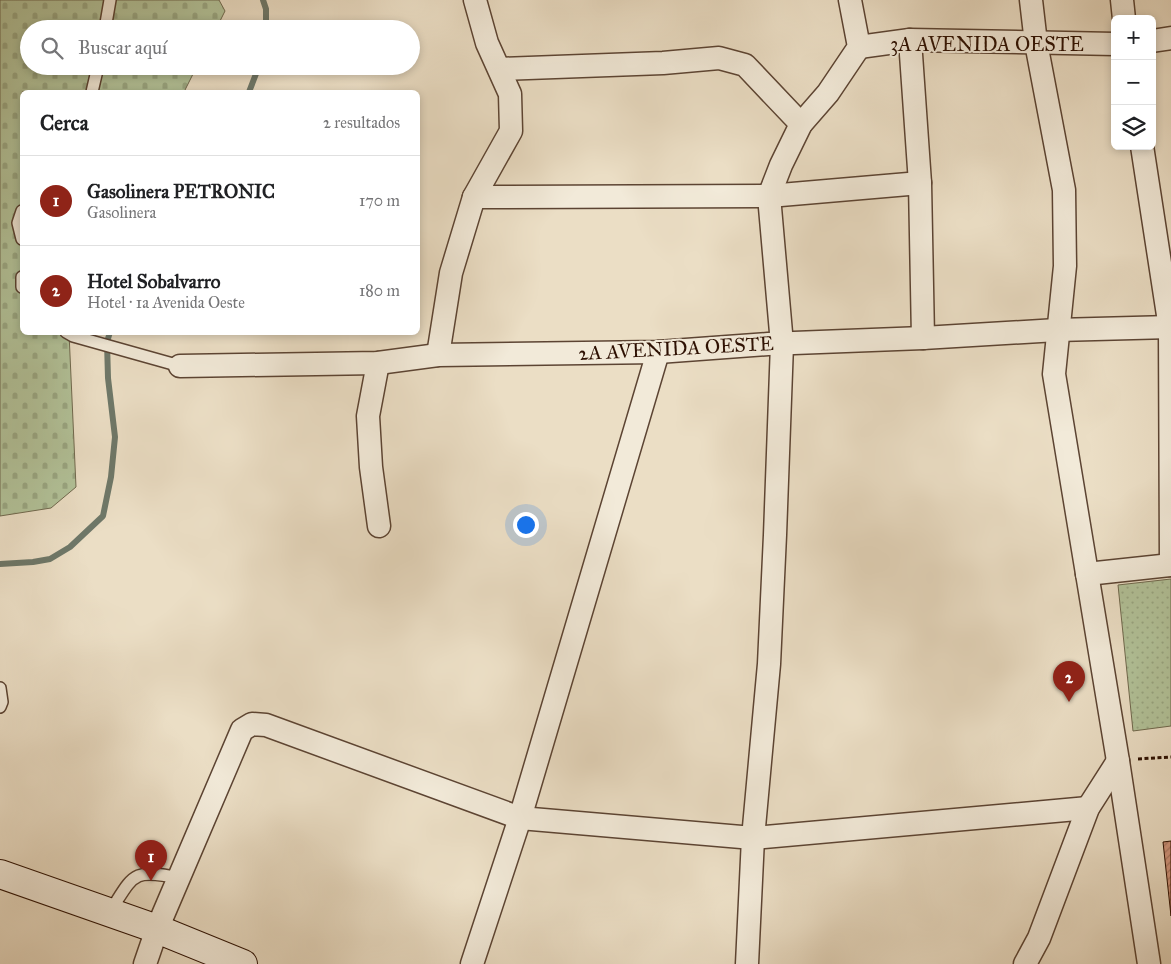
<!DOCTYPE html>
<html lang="es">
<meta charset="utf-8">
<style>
body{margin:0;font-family:"IM FELL Great Primer",serif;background:#f6f6f6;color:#202124}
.controls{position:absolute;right:15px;top:15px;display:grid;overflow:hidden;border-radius:8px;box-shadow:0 2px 8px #0003}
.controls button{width:45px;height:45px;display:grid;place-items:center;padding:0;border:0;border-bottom:1px solid #e0e0e0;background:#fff;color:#202124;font:25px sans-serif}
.you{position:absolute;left:525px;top:524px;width:18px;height:18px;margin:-12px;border:4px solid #fff;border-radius:50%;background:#1a73e8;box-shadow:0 0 0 8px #1a73e833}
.badge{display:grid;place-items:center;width:32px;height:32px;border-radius:50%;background:#8f2418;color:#fff;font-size:16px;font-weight:700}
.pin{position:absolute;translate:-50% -41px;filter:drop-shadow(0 1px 2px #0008)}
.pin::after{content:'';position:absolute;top:26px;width:18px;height:15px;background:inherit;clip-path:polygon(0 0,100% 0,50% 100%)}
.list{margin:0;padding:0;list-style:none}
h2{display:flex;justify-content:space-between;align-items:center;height:65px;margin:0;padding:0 20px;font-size:21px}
h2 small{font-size:16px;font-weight:400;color:#757577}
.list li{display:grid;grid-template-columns:32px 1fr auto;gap:15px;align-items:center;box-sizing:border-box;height:90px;padding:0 20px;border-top:1px solid #e0e0e0}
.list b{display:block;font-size:19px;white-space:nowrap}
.list p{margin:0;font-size:16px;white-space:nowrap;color:#757577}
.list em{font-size:16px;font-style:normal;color:#757577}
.icon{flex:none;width:28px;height:28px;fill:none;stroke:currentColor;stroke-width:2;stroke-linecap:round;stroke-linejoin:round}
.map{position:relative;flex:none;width:1171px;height:964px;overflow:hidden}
.search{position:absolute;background:#fff;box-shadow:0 2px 8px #0003;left:20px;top:20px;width:400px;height:55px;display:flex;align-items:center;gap:12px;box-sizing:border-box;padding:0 18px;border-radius:28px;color:#757577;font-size:19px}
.panel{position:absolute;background:#fff;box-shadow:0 2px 8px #0003;left:20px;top:90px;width:400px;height:245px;border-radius:8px}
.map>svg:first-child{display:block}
.cemetery{fill:url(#cemetery-stones);stroke:#70694e}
.park{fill:url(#park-dots);stroke:#70694e}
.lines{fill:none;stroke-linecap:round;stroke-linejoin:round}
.stream{stroke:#6e7869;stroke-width:6}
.building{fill:url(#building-hatch);stroke:#2d1002}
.lane-casing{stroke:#5c4433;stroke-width:14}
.street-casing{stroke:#5c4433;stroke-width:25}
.secondary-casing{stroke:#2d1002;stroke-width:30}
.path{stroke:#2d1002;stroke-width:3;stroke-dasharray:4 2.5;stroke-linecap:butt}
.lane{stroke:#f2ead9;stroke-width:11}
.street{stroke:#f2ead9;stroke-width:22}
.secondary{stroke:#f2ead9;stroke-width:28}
.labels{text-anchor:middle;stroke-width:4;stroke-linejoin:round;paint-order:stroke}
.street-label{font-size:20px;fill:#2d1002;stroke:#f2ead9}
</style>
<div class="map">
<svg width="1171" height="964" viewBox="0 0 1171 964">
<defs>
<pattern id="cemetery-stones" width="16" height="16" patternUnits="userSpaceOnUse" patternTransform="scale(1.25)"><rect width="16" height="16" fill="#b2c299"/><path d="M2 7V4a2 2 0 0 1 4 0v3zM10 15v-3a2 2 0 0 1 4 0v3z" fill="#99a682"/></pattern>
<pattern id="park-dots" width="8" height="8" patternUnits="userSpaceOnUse" patternTransform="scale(1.25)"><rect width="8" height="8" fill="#b2c299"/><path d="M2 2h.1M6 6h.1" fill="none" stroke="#99a682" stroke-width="1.8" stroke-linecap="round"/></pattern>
<pattern id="building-hatch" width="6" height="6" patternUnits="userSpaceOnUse" patternTransform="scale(1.25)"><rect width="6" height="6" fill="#d0957c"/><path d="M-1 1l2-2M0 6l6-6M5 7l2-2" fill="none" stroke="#a97863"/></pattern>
</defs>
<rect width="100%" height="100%" fill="#ebdec5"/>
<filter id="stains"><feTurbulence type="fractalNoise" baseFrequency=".004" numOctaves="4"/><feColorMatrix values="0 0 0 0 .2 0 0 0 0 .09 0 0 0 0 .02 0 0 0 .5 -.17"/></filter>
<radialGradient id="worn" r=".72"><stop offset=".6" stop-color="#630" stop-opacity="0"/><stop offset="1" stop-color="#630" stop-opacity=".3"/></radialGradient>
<polygon class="cemetery" points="0,0 219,0 225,11 216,29 29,29 29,66 197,66 184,92 22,92 22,332 69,333 76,487 51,508 0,516"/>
<polygon class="park" points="1171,579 1171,726 1133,731 1118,585"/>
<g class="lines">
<g class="stream">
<polyline points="263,0 266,9 266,29"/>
<polyline points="249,92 259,66"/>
<polyline points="0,564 33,562 50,559 70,547 103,516 111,477 115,437 108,378 107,342 110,332"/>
</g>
</g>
<polygon class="building" points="1171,841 1171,916 1163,842"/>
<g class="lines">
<defs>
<g id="lane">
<polyline points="105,29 110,0"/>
<polyline points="92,92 98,66"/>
<polyline points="22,211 18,223 22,239"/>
<polyline points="22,277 22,287"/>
<polyline points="66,332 73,336 180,366"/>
<polyline points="0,688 2,702 0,707"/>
<path d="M109,913C134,875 131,868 179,878"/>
</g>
<g id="street">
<polyline points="1031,0 1036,43 1064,190 1065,266 1054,374 1118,761 1149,964"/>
<polyline points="1122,0 1124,19"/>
<polyline points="910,40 920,183 923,338"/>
<polyline points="1152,41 1171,38"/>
<polyline points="859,47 910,40 1115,44"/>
<polyline points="500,69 663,63 719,58 745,65 801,124"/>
<polyline points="1142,146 1170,328 1171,565"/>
<polyline points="474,197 769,196 920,183"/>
<polyline points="438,355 451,273 474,197 511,131 510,94 487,43 475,0"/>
<polyline points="378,363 368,416 371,467 379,526"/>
<polyline points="180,366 378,363 438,355 658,352 768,344 923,338 1057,330 1171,327"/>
<polyline points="1087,574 1171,565"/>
<polyline points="145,964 157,929 242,730 252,724 266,725 520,818 753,838 1088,808"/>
<polyline points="472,964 520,818 658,352"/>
<polyline points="747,964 753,838 769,664 775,535 782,344 769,196 781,165 801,124 828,93 859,47 850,0"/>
<polyline points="1025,964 1039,938 1088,808 1118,761"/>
</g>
<polyline id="secondary" points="0,874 157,929 243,964"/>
</defs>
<use href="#lane" class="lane-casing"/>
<use href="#street" class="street-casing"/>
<use href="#secondary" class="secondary-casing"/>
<polyline class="path" points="1138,759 1171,757"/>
<use href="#lane" class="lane"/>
<use href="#street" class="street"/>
<use href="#secondary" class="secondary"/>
</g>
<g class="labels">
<g class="street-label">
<text x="987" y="51">3A AVENIDA OESTE</text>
<text transform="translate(676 348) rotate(-3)" y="7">2A AVENIDA OESTE</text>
</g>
</g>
<rect width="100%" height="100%" filter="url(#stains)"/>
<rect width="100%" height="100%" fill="url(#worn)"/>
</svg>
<div class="controls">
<button>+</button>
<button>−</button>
<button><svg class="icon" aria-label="layers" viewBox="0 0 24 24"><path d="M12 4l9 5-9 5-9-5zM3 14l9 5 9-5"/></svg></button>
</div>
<div class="you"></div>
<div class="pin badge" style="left:151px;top:881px">1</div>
<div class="pin badge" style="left:1069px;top:702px">2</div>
<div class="search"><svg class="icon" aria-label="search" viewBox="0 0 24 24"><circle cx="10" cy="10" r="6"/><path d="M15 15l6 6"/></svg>Buscar aquí</div>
<section class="panel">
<h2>Cerca<small>2 resultados</small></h2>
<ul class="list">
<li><span class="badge">1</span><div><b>Gasolinera PETRONIC</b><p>Gasolinera</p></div><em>170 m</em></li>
<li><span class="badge">2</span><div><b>Hotel Sobalvarro</b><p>Hotel · 1a Avenida Oeste</p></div><em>180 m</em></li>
</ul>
</section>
</div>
